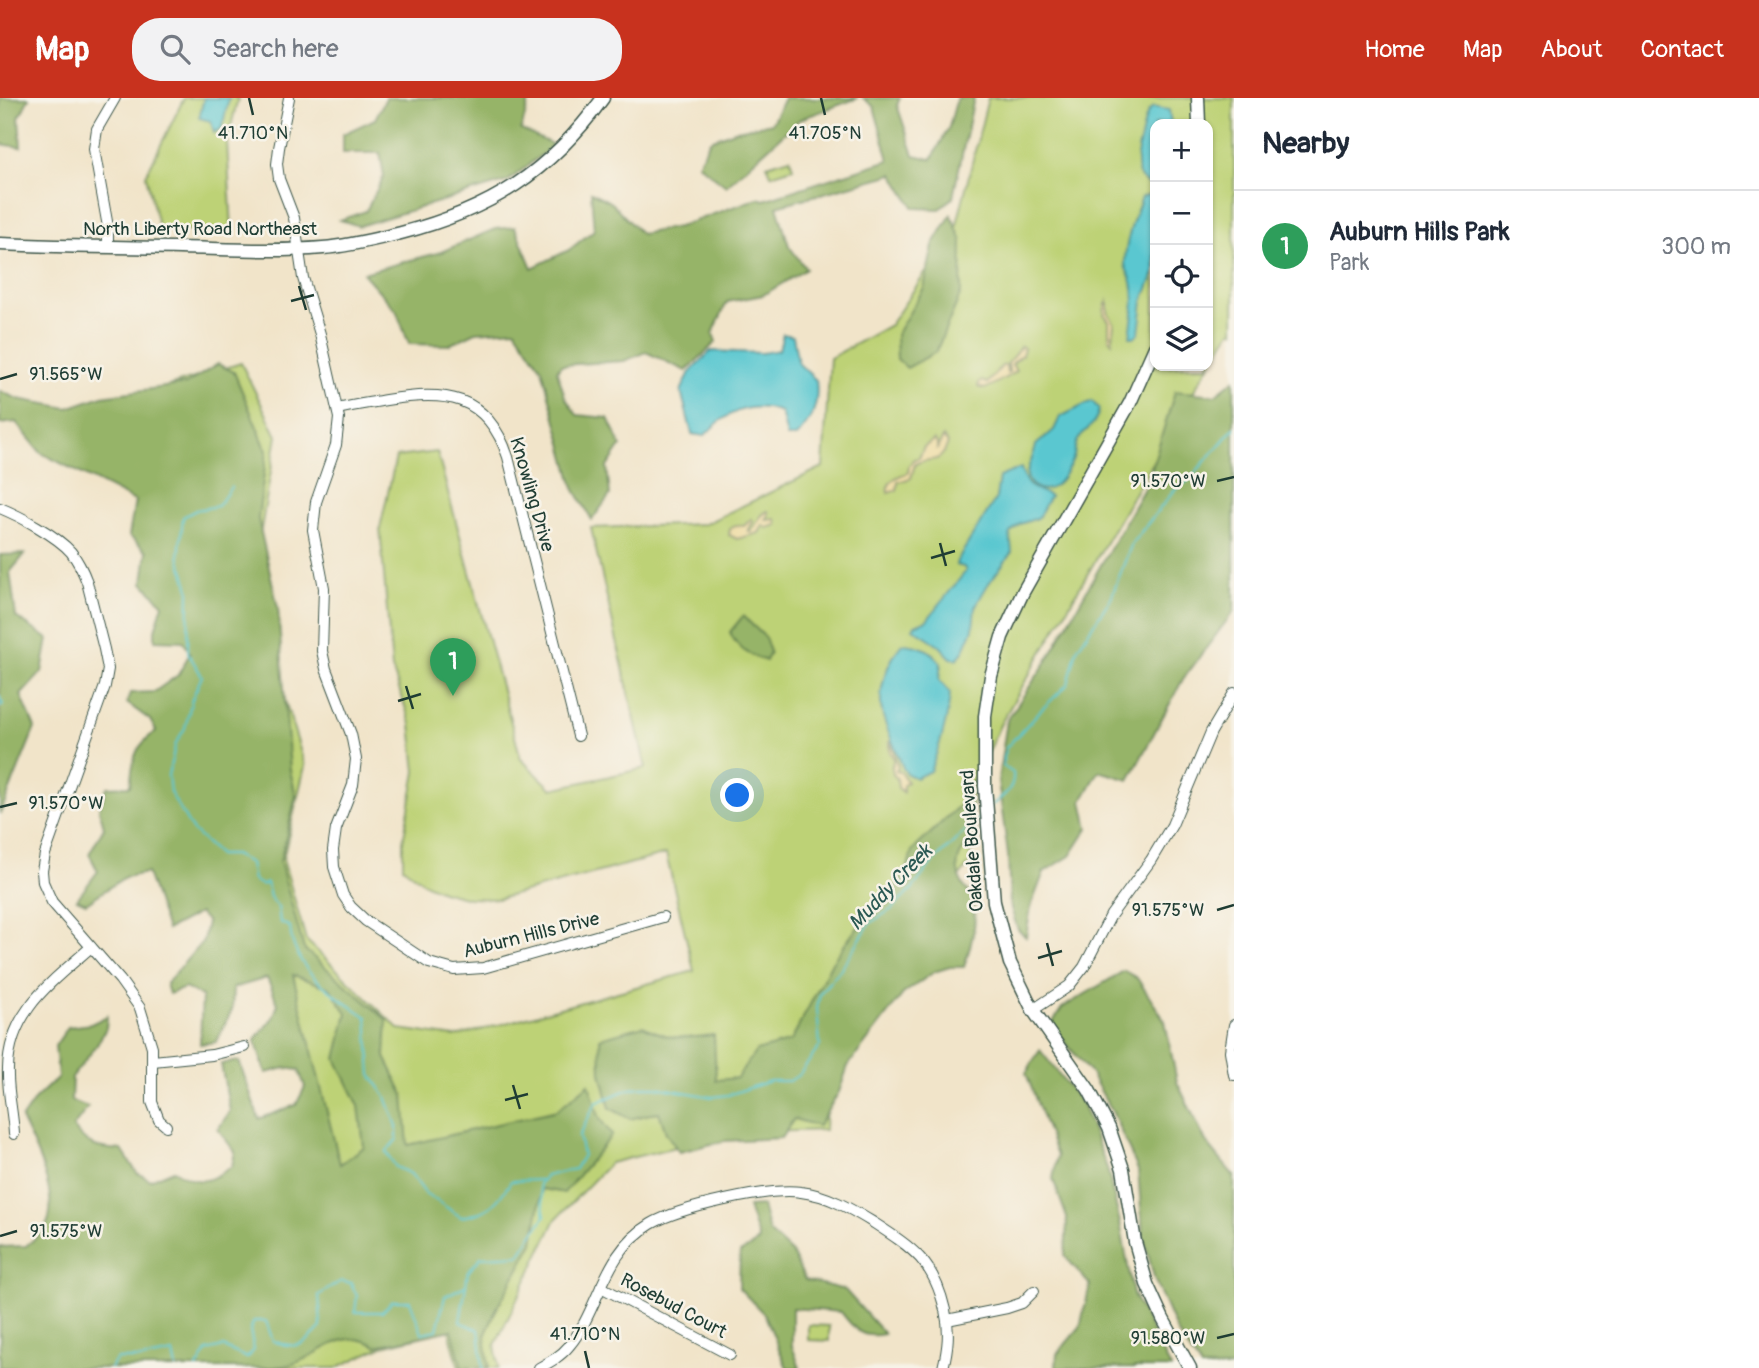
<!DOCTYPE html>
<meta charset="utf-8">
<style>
body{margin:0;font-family:Pangolin,sans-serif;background:#f2f2f3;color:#1f2937}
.controls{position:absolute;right:21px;top:21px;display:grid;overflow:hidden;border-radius:14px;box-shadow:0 2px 5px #0004}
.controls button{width:63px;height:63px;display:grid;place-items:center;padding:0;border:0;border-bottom:2px solid #e0e1e3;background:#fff;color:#1f2937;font:35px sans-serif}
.you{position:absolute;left:738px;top:698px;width:24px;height:24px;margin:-18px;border:5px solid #fff;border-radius:50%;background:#1a73e8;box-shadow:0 0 0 10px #1a73e833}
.badge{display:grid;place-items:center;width:46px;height:46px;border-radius:50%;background:#c8321e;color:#fff;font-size:23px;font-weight:700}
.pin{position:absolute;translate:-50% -58px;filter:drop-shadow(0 2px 4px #0008)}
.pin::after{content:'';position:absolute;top:37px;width:24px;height:21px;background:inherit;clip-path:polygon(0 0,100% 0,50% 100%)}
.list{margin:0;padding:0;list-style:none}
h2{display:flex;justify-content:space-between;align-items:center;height:91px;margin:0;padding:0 28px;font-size:30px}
h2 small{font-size:23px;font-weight:400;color:#747a83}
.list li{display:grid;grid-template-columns:46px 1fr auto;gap:21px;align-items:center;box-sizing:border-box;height:112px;padding:0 28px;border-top:2px solid #e0e1e3}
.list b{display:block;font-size:26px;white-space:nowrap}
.list p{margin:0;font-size:23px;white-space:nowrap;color:#747a83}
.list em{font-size:23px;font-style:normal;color:#747a83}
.icon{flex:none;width:38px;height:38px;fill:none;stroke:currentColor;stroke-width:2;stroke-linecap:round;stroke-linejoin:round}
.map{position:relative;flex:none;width:1234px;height:1270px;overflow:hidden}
header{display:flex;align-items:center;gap:42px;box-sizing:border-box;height:98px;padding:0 35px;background:#c8321e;color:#fff}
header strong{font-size:33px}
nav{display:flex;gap:38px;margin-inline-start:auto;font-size:24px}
.search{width:490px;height:63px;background:#f2f2f3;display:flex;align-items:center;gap:18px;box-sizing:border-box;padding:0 24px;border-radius:28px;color:#747a83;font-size:26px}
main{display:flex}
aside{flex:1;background:#fff}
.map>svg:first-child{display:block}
.green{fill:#bdd276;stroke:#6e8855;stroke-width:2;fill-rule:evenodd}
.forest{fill:#96b467;stroke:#5a784e;stroke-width:2;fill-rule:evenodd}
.sand{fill:#eeda9e;stroke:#868c69;stroke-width:2}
.water{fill:#5ac7d0;stroke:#3c8282;stroke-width:2}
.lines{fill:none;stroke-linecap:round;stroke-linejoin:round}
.stream{stroke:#5ac7d0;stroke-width:2}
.minor-casing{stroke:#3e564a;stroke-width:12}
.major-casing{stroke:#3e564a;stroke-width:15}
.minor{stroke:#fff;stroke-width:10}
.major{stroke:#fff;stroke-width:12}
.ticks{fill:none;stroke:#1f3d34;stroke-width:2.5}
.labels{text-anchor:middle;stroke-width:5;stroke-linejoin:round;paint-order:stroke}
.street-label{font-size:19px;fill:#1f3d34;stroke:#f7f3e8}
.water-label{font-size:21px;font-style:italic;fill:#2b5953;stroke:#f7f3e8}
.ticks-label{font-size:18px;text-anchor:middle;fill:#1f3d34;stroke:#f7f3e8;stroke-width:5;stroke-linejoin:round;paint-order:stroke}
</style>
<header>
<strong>Map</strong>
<div class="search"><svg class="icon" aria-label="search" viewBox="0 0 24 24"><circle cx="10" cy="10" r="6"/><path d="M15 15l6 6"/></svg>Search here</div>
<nav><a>Home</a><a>Map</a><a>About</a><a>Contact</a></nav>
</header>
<main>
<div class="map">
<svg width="1234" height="1270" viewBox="0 0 1234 1270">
<rect width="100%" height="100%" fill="#f7f3e8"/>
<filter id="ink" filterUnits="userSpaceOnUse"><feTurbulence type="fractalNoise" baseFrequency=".0143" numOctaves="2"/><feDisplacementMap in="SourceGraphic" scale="14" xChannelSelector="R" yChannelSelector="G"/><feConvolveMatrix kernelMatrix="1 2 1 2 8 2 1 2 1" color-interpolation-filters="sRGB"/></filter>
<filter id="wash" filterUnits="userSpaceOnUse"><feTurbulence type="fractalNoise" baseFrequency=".00686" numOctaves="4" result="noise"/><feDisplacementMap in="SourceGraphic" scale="28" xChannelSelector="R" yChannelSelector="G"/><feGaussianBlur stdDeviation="1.57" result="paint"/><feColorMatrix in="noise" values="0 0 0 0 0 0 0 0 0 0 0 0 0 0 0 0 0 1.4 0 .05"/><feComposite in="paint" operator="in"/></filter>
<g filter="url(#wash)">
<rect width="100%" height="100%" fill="#f1e4c9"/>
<g class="green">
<polygon points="184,0 238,0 227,44 232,132 159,132 146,77"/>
<path d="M988,0H1234V233H1231L1199,284L1001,625L972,689L970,765L827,950L825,1032L733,1035L610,1065L556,1121L495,1247L499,1270H459L449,1232L383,1248L336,1270H0L339,1073L134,299L241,265L277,338L260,437L277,576L305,668L283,761L306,842L399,931L455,939L694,873L666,756L498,801L469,800L442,793L424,785L403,769V743L416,674L411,626L392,570L380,430L396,359L437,354L521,661L552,691L646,670L591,430L705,426L823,369L830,260L890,227L956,130ZM1155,26H1208V268H1155Z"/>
<polygon points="790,60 793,70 771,77 767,67"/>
<polygon points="808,1227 829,1228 829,1243 808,1242"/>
</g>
<g class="forest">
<polygon points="0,0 29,0 19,20 21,49 0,46"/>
<polygon points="386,0 530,0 521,32 554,47 508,83 359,128 340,122 366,113 384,78 380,55 343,55 343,36 375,21"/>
<polygon points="784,0 858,0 800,21 726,88 698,66 710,42 737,32 772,25"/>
<polygon points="863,0 900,0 897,7 914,57 932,61 949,29 957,0 974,0 953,99 940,111 914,110 893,76 777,108 789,148 806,171 763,197 727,204 713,235 716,244 686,273 646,254 624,263 561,267 557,273 565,299 577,317 608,320 621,348 607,369 610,397 592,422 574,390 542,271 515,231 476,234 449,247 409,246 396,212 363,175 441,154 495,131 515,129 532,170 569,152 594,132 591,94 612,105 641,136 678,129 758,100 764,102 889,62 874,9"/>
<polygon points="951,117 962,143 961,195 936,254 907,270 897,261 896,237 924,190 933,147"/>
<path d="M218,266L234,274L267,353L258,421L278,510L290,672L296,698L280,764L304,851L387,922L385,959L404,997L408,1047L557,1012L589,986L600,1021L612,1037L564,1095L542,1091L533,1145L496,1212L485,1238L489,1270H462L452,1232L376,1248C343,1228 323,1256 293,1266C281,1270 266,1269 254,1270H0V1149L26,1148C32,1143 42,1135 46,1128C61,1100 34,1047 21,1021L35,1001L58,979L55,948L68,929L91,926L107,918L106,930L97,947L72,979L71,1003L88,1009L73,1029C88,1050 97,1050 122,1052L137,1075L150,1082L174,1072C198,1088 209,1085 232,1068L235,1054L218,1031L230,1013L221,966L239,963L259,1021L296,1007L305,989L299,972L285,970L266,975L255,942L273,920L278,906L267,880L233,890L232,912L216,944L200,946L202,898L185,890L169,896L166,886L203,843L207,824L199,815L167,832L147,775L125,779L86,805L77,801L98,773L89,756L104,729L99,711L107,689L130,688C134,659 132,652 156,633L150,622L127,605L130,595L154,594L178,577L190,555L183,543L155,542V532L163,506L143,485L147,453L129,438L135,403L41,355L16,324L0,326V293L18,301L68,310L102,298L186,286ZM293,877L330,890L347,915L336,961L359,1008L364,1049L340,1066Z"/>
<polygon points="1234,282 1234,513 1183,581 1129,682 1099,673 1082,703 1088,730 1070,758 1044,774 1031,808 1026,839 1018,832 1010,807 1008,757 998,683 1007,622 1047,563 1148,383 1175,293 1215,297"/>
<polygon points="25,456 10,474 16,519 48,541 42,574 21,597 35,630 0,716 0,457"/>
<path d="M743,518L765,539L770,554L766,563C749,557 737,551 730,534Z"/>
<path d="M967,700L976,735C962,752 950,764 963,787C966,792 971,795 972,800C979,824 971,846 964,869H950L934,874L903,896L848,968L839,994L818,1028L794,1021L781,1040L724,1043L679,1054L666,1035L659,1014L630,1021L610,1010L601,975L600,940L643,928C672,943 682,940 714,937L716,982L737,980L756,953L791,943L832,864L854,834L906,776L912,753Z"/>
<polygon points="1124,873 1137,880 1165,923 1177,984 1206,1044 1234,1078 1234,1270 1201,1270 1177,1234 1155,1183 1143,1137 1138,1072 1112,1013 1091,976 1051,927 1062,910"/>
<polygon points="1040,952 1083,1007 1107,1070 1121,1129 1133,1196 1171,1270 1056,1270 1057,1256 1080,1229 1090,1187 1065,1158 1067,1120 1053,1081 1057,1058 1026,975"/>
<path d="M762,1108L769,1134L792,1155L805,1182L845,1192L884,1236C861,1241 854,1231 841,1214L792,1210V1248L800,1270H787L765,1217L739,1190L740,1155L759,1143L748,1109Z"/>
</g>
<g class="sand">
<polygon points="1108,203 1108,214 1114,225 1112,244 1109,240 1109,223 1104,216 1105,208"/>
<path d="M1021,248L1024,250L1022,257L1012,266L1016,273C1011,277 990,289 984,291L978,289L979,285L982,283L987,285L1002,268L1006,267L1007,275L1009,274L1008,265Z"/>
<path d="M943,339L948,345C939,370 932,357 915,366L911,380L898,384L897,392L888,395C885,384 899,377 908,375L909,368L914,361L919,360L924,349L934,342L937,345V352Z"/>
<path d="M768,413L769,416L766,422L776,421L777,427L767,430L763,427L759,435L737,441L729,437L730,431L736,427L744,428L751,421L753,424L748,433H751C758,426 758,417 768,413Z"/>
<path d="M890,642L898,669L896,673L901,674L907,684L903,687V694L898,690L897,681C890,675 891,668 894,661L890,654Z"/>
</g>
<g class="water">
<polygon points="204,0 229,0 222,30 214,35 211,23 199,20"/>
<path d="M1153,9L1169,12L1171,26H1155V88C1131,84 1136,56 1141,40C1144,29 1144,16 1153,9Z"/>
<path d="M1155,94V173L1143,203L1139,235L1134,239H1130C1132,221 1136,202 1132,184C1130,176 1124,171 1125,163C1126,140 1134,120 1142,99Z"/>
<path d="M783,236L793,238L798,265L816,282C819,306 813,321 796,339H787L781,314C749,302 725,315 704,338L692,336L681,293L690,274L711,253L762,255L779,252Z"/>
<path d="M1092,303L1099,311C1096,329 1086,329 1078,342C1075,346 1075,353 1074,358C1068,372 1055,399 1037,390C1032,388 1028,383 1027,378C1025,371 1035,357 1036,347L1054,332L1060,319Z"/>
<path d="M1021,370C1027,392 1032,388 1050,398L1038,420L1020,426L1010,435L1012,454L987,488L975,509L973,531L963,554L957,561L951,560L939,547L913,530L915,527L927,522L966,473L964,469L956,467L957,463L996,400L999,379Z"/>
<path d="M902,546C919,547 930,550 941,565L939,582L950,595C948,622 940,648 930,673L916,680L907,676L903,670C897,653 888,636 883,618C876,595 887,564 902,546Z"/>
</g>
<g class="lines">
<g class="stream">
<path d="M231,389L218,408L196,412L183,419L179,458L189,491L188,555L202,578L192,601L185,630L176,645L168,677L170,694L192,732L219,757H234L250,765L253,782L261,787L267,785L270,799L278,809L280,824L290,829C293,873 334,897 367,919L371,977L386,999L397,1028V1041L386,1054L396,1069L411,1076L425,1095L461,1119C488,1115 497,1106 511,1083L541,1082"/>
<polyline points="0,599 3,607 0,608"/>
<path d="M992,707C1003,699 1015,690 1013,675L1003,668V659L1006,650L1038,615L1068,586L1077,551L1111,500L1132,445L1174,393L1189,382L1234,330"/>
<polyline points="110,1270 117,1261 142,1261 173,1255 176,1270"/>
<path d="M197,1270L207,1253L223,1249L247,1260L254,1252L250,1232L254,1223H266L273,1243C298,1252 304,1248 321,1229L319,1197L341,1183L351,1185L357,1198L355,1214H382L393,1203H410L422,1235L437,1232L445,1198L465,1188"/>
<polyline points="483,1270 479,1232 460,1224 468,1174 481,1159 519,1157 545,1118 539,1086 546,1078 575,1071 583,1057 579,1038 596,1005 626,992 640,989 656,989 712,999 728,997 770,983 789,983 799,977 820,948 817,910 820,895 841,871 870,825 892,811 913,790 931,766 981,718"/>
</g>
</g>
</g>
<g filter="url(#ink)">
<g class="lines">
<defs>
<g id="minor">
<polyline points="289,0 279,50 277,66 279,81 294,120 303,180 320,236 339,320 336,347 316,404 313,432 324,490 322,553 326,571 351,636 356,661 353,687 336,731 333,752 334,769 343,797 351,809 366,823 429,865 454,872 483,870 663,819"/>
<polyline points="108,149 108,129 94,51 97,31 115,0"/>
<path d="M338,311C353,307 370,305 386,302C444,292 487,295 508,359L578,638"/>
<path d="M0,410C20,418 57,438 71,454C78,463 83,473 87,484L104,551L108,571L105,588L45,756L42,773L43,784L52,804L120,882L140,910L152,949V1004L159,1022L166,1028"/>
<polyline points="1033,912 1069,888 1084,869 1111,817 1151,762 1172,727 1211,634 1234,595"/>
<polyline points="1234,927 1230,953 1234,977"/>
<polyline points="153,963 212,957 244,949"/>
<path d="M14,1036C13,1015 7,993 8,971C9,913 52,884 91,849"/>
<polyline points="601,1189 730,1257"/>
<polyline points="947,1222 1007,1210 1022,1205 1034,1193"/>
<path d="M539,1270C550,1264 561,1258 569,1248C601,1209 602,1155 651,1126C678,1110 770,1089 801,1094C828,1097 851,1111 874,1125C914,1151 934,1164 945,1212C950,1233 948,1250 943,1270"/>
</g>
<g id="major">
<polyline points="1198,0 1199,26"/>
<path d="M0,146C60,149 120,149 180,150C228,151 275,154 323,150C350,148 376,141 401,135C490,112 549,75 603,0"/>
<polyline points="1155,249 1130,305 1023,494 1002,539 991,578 985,618 985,688 994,804 1010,865 1033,912 1089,992 1109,1030 1123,1071 1135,1144 1147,1186 1163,1221 1190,1270"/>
</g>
</defs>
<use href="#minor" class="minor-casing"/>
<use href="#major" class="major-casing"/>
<use href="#minor" class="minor"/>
<use href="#major" class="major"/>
</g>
</g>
<path class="ticks" d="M249,0L253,17M821,0L825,17M299,188L306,212M291,203L314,197M0,281L17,276M1217,383L1234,379M940,445L946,468M931,460L955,453M406,588L413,611M398,603L421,596M0,709L17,705M1217,812L1234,807M1047,845L1053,868M1038,860L1062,853M513,987L520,1011M505,1002L528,996M0,1138L17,1133M1217,1240L1234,1236M585,1253L589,1270"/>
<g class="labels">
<g class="street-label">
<text x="200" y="137">North Liberty Road Northeast</text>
<text transform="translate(533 396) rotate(74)" y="7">Knowling Drive</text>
<text transform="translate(971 743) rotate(-94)" y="7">Oakdale Boulevard</text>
<text transform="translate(531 836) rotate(-14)" y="7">Auburn Hills Drive</text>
<text transform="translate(674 1207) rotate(28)" y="7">Rosebud Court</text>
</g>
<g class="water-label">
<text transform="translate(890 789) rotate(-46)" y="7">Muddy Creek</text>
</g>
</g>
<g class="ticks-label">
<text x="253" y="41">41.710°N</text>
<text x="825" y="41">41.705°N</text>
<text x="66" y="282">91.565°W</text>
<text x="1168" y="389">91.570°W</text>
<text x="66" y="711">91.570°W</text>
<text x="1168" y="818">91.575°W</text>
<text x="66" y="1139">91.575°W</text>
<text x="585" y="1242">41.710°N</text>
<text x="1168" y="1246">91.580°W</text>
</g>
</svg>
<div class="controls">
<button>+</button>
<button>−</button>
<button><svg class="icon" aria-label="locate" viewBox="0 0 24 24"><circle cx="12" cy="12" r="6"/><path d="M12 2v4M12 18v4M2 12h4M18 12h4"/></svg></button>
<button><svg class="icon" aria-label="layers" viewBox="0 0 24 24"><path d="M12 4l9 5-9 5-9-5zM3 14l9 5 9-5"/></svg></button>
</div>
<div class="you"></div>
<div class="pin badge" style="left:453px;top:598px;background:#2e9e5b">1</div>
</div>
<aside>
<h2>Nearby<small></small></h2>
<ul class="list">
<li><span class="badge" style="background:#2e9e5b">1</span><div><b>Auburn Hills Park</b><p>Park</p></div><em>300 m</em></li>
</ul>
</aside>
</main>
